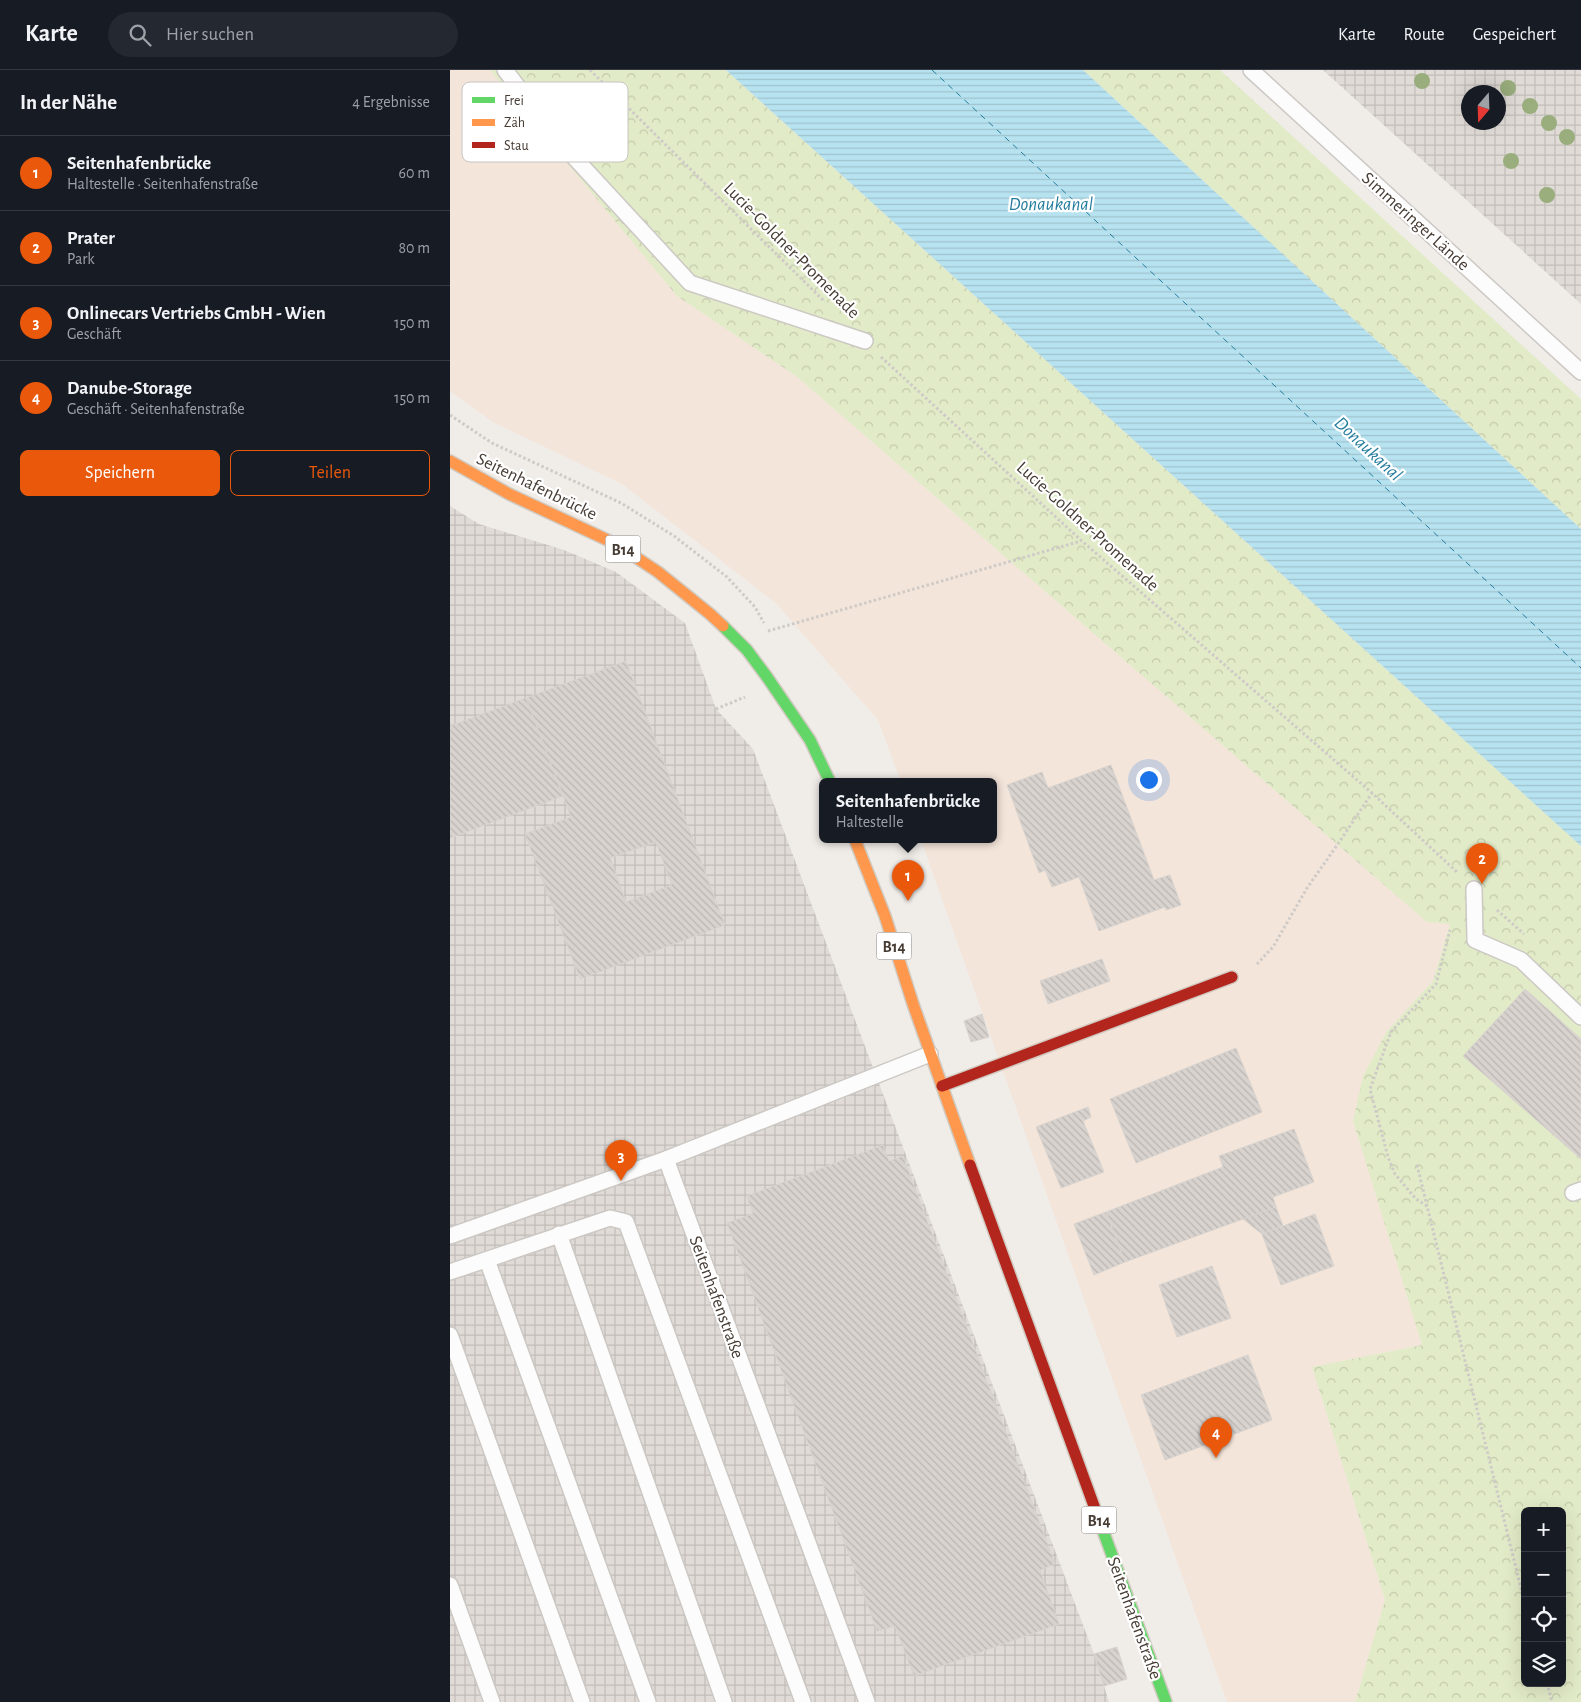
<!DOCTYPE html>
<html lang="de">
<meta charset="utf-8">
<style>
body{margin:0;font-family:"Alegreya Sans",sans-serif;background:#242831;color:#f1f3f6}
.controls{position:absolute;right:15px;bottom:15px;display:grid;overflow:hidden;border-radius:8px;box-shadow:0 5px 20px #0002}
.controls button{width:45px;height:45px;display:grid;place-items:center;padding:0;border:0;border-bottom:1px solid #363941;background:#171b24;color:#f1f3f6;font:25px sans-serif}
.compass{position:absolute;left:1011px;top:15px;width:45px;height:45px;border-radius:50%;background:#171b24;box-shadow:0 5px 20px #0002;rotate:199deg}
.you{position:absolute;left:698px;top:709px;width:18px;height:18px;margin:-12px;border:4px solid #fff;border-radius:50%;background:#1a73e8;box-shadow:0 0 0 8px #1a73e833}
.badge{display:grid;place-items:center;width:32px;height:32px;border-radius:50%;background:#ea580c;color:#fff;font-size:16px;font-weight:700}
.pin{position:absolute;translate:-50% -41px;filter:drop-shadow(0 1px 2px #0008)}
.pin::after{content:'';position:absolute;top:26px;width:18px;height:15px;background:inherit;clip-path:polygon(0 0,100% 0,50% 100%)}
.popup{position:absolute;left:369px;top:708px;width:178px;height:65px;box-sizing:border-box;display:grid;place-content:center;border-radius:8px;background:#171b24;filter:drop-shadow(0 1px 4px #0005);font-size:16px;white-space:nowrap;color:#9ea1a6}
.popup b{font-size:19px;color:#f1f3f6}
.popup::after{content:'';position:absolute;left:50%;top:100%;margin-left:-10px;border:10px solid transparent;border-top-color:#171b24}
.list{margin:0;padding:0;list-style:none}
h2{display:flex;justify-content:space-between;align-items:center;height:65px;margin:0;padding:0 20px;font-size:21px}
h2 small{font-size:16px;font-weight:400;color:#9ea1a6}
.list li{display:grid;grid-template-columns:32px 1fr auto;gap:15px;align-items:center;box-sizing:border-box;height:75px;padding:0 20px;border-top:1px solid #363941}
.list b{display:block;font-size:19px;white-space:nowrap}
.list p{margin:0;font-size:16px;white-space:nowrap;color:#9ea1a6}
.list em{font-size:16px;font-style:normal;color:#9ea1a6}
.actions{display:flex;gap:10px;padding:15px 20px}
.actions a{flex:1;padding:11px 0;border:1px solid #ea580c;border-radius:8px;text-align:center;font-size:18px;color:#ea580c}
.actions .main{background:#ea580c;color:#fff}
.icon{flex:none;width:28px;height:28px;fill:none;stroke:currentColor;stroke-width:2;stroke-linecap:round;stroke-linejoin:round}
.map{position:relative;flex:none;width:1131px;height:1632px;overflow:hidden}
header{display:flex;align-items:center;gap:30px;box-sizing:border-box;height:70px;padding:0 25px;background:#171b24;border-bottom:1px solid #363941}
header strong{font-size:24px}
nav{display:flex;gap:28px;margin-inline-start:auto;font-size:18px}
.search{width:350px;height:45px;background:#242831;display:flex;align-items:center;gap:12px;box-sizing:border-box;padding:0 18px;border-radius:28px;color:#9ea1a6;font-size:19px}
main{display:flex}
aside{flex:1;background:#171b24}
.map>svg:first-child{display:block}
.commercial{fill:#f4e5da}
.industrial{fill:url(#industrial-grid);fill-rule:evenodd}
.forest{fill:url(#forest-crowns);fill-rule:evenodd}
.water{fill:url(#water-rules)}
.lines{fill:none;stroke-linecap:round;stroke-linejoin:round}
.ferry{stroke:#257d9e;stroke-width:1;stroke-dasharray:6 5;stroke-linecap:butt}
.building{fill:url(#building-back-hatch);stroke:#d8d3ce;fill-rule:evenodd}
.lane-casing{stroke:#ccc8c4;stroke-width:18}
.fast-casing{stroke:#d1cac0;stroke-width:14}
.slow-casing{stroke:#d1cac0;stroke-width:14}
.jam-casing{stroke:#d1cac0;stroke-width:14}
.path{stroke:#cecac7;stroke-width:3;stroke-dasharray:2.5 2.5;stroke-linecap:butt}
.lane{stroke:#fdfcfc;stroke-width:15}
.fast{stroke:#63d668;stroke-width:11}
.slow{stroke:#ff974d;stroke-width:11}
.jam{stroke:#b3261e;stroke-width:11}
.tree{fill:#99ad7d}
.labels{text-anchor:middle;stroke-width:4.5;stroke-linejoin:round;paint-order:stroke}
.shield{fill:#fff;stroke:#7e7671;stroke-width:1}
.shield-label{font-size:16px;font-weight:bold;fill:#463c34}
.street-label{font-size:18px;fill:#463c34;stroke:#fff}
.water-label{font-size:19px;font-style:italic;fill:#257d9e;stroke:#fff}
.key{fill:#fff;stroke:#c8c4c2;stroke-width:1}
.key-label{font-size:14px;fill:#463c34}
</style>
<header>
<strong>Karte</strong>
<div class="search"><svg class="icon" aria-label="search" viewBox="0 0 24 24"><circle cx="10" cy="10" r="6"/><path d="M15 15l6 6"/></svg>Hier suchen</div>
<nav><a>Karte</a><a>Route</a><a>Gespeichert</a></nav>
</header>
<main>
<aside>
<h2>In der Nähe<small>4 Ergebnisse</small></h2>
<ul class="list">
<li><span class="badge">1</span><div><b>Seitenhafenbrücke</b><p>Haltestelle · Seitenhafenstraße</p></div><em>60 m</em></li>
<li><span class="badge">2</span><div><b>Prater</b><p>Park</p></div><em>80 m</em></li>
<li><span class="badge">3</span><div><b>Onlinecars Vertriebs GmbH - Wien</b><p>Geschäft</p></div><em>150 m</em></li>
<li><span class="badge">4</span><div><b>Danube-Storage</b><p>Geschäft · Seitenhafenstraße</p></div><em>150 m</em></li>
</ul>
<div class="actions"><a class="main">Speichern</a><a>Teilen</a></div>
</aside>
<div class="map">
<svg width="1131" height="1632" viewBox="0 0 1131 1632">
<defs>
<pattern id="industrial-grid" width="8" height="8" patternUnits="userSpaceOnUse" patternTransform="scale(1.25)"><rect width="8" height="8" fill="#e0dbd6"/><path d="M0 4h8M4 0v8" fill="none" stroke="#c2bdb8"/></pattern>
<pattern id="forest-crowns" width="20" height="18" patternUnits="userSpaceOnUse" patternTransform="scale(1.25)"><rect width="20" height="18" fill="#e2ebc7"/><path d="M2 6a3 3 0 1 1 6 0M12 15a3 3 0 1 1 6 0" fill="none" stroke="#c3caac"/></pattern>
<pattern id="water-rules" width="6" height="5" patternUnits="userSpaceOnUse" patternTransform="scale(1.25)"><rect width="6" height="5" fill="#b7e2f0"/><path d="M0 2.5h6" fill="none" stroke="#9fc3ce"/></pattern>
<pattern id="building-back-hatch" width="6" height="6" patternUnits="userSpaceOnUse" patternTransform="scale(1.25)"><rect width="6" height="6" fill="#d8d3cf"/><path d="M-1 5l2 2M0 0l6 6M5-1l2 2" fill="none" stroke="#bbb6b2"/></pattern>
</defs>
<rect width="100%" height="100%" fill="#f0ece8"/>
<polygon class="commercial" points="0,0 40,0 227,226 346,306 977,852 1000,853 983,911 937,961 913,1006 903,1051 972,1275 862,1297 935,1530 905,1632 777,1632 471,770 543,770 543,712 451,712 428,650 326,533 172,414 43,352 0,321"/>
<g class="industrial">
<path d="M873,0H1131V234ZM1018,22H1048V52H1018Z"/>
<polygon points="0,436 29,454 114,480 166,502 235,553 266,639 303,679 644,1584 659,1632 0,1632"/>
</g>
<g class="forest">
<path d="M40,0H276L1131,776V1632H905L935,1530L862,1297L972,1275L903,1051L913,1006L937,961L983,911L1000,854L977,852L346,306L227,226ZM1075,1441H1112V1613H1075Z"/>
<polygon points="633,0 770,0 1131,329 1131,459"/>
</g>
<polygon class="water" points="276,0 633,0 1131,459 1131,776"/>
<g class="lines">
<polyline class="ferry" points="482,0 1131,598"/>
</g>
<g class="building">
<path d="M176,591L275,855L130,909L75,764L121,747L76,628ZM206,772L222,815L176,832L160,788Z"/>
<polygon points="76,628 113,726 0,768 0,656"/>
<polygon points="661,695 704,810 720,805 731,835 716,840 715,837 649,861 629,807 602,817 595,800 589,803 557,715 592,702 598,718"/>
<polygon points="652,889 660,911 598,934 590,911"/>
<polygon points="1075,919 1131,969 1131,1089 1013,986"/>
<polygon points="532,944 539,967 521,972 514,951"/>
<polygon points="786,978 812,1042 686,1093 660,1029"/>
<polygon points="638,1037 641,1047 633,1051 654,1102 611,1118 586,1057"/>
<polygon points="844,1059 864,1112 823,1127 826,1137 675,1192 656,1142 773,1097 769,1086"/>
<polygon points="433,1075 439,1091 453,1086 605,1494 590,1500 609,1554 464,1606 445,1556 427,1561 277,1153 303,1144 297,1126"/>
<polygon points="826,1137 833,1156 812,1164 793,1149"/>
<polygon points="656,1142 675,1192 644,1205 624,1154"/>
<polygon points="865,1144 884,1196 831,1215 812,1164"/>
<polygon points="762,1196 781,1248 727,1267 709,1215"/>
<polygon points="798,1285 822,1350 715,1390 691,1325"/>
<polygon points="667,1577 677,1609 654,1616 644,1584"/>
</g>
<g class="lines">
<defs>
<g id="lane">
<polyline points="55,0 111,73 240,213 415,271"/>
<polyline points="801,0 1131,302"/>
<polyline points="1024,819 1025,870 1071,890 1131,947"/>
<polyline points="1123,1123 1131,1120"/>
<polyline points="109,1164 274,1632"/>
<polyline points="0,1166 216,1089"/>
<polyline points="37,1190 198,1632"/>
<polyline points="0,1202 160,1148 176,1152 353,1632"/>
<polyline points="0,1265 132,1632"/>
<polyline points="0,1515 42,1632"/>
<polyline points="417,1632 216,1089 480,984"/>
</g>
<g id="fast">
<polyline points="273,556 297,580 317,607 360,670 380,712"/>
<polyline points="648,1447 716,1632"/>
</g>
<g id="slow">
<polyline points="0,391 59,424 166,474 208,502 260,544 273,556"/>
<polyline points="405,770 435,846 463,934 520,1095"/>
</g>
<g id="jam">
<polyline points="492,1016 782,907"/>
<polyline points="520,1095 648,1447"/>
</g>
</defs>
<use href="#lane" class="lane-casing"/>
<use href="#fast" class="fast-casing"/>
<use href="#slow" class="slow-casing"/>
<use href="#jam" class="jam-casing"/>
<g class="path">
<polyline points="140,0 375,232"/>
<polyline points="431,287 632,471 922,723 1008,803"/>
<polyline points="0,345 42,373 171,433 224,466 277,507 305,537 314,553"/>
<polyline points="318,561 631,471"/>
<polyline points="266,639 295,627"/>
<polyline points="1047,840 1074,864"/>
<polyline points="807,894 823,877 857,818 890,771 922,723"/>
<polyline points="967,1095 1075,1535"/>
<polyline points="977,1136 966,1129 945,1104 938,1087 920,1019 941,962 986,914 1000,860"/>
<polyline points="1097,1613 1102,1632"/>
</g>
<use href="#lane" class="lane"/>
<use href="#fast" class="fast"/>
<use href="#slow" class="slow"/>
<use href="#jam" class="jam"/>
</g>
<g class="tree">
<circle cx="972" cy="11" r="8"/>
<circle cx="1058" cy="18" r="8"/>
<circle cx="1080" cy="36" r="8"/>
<circle cx="1099" cy="53" r="8"/>
<circle cx="1117" cy="67" r="8"/>
<circle cx="1061" cy="91" r="8"/>
<circle cx="1097" cy="125" r="8"/>
</g>
<g class="labels">
<g class="shield">
<rect x="155.5" y="465.5" width="35" height="27" rx="4"/>
<rect x="426.5" y="862.5" width="35" height="27" rx="4"/>
<rect x="631.5" y="1436.5" width="35" height="27" rx="4"/>
</g>
<g class="shield-label">
<text x="173" y="485">B14</text>
<text x="444" y="882">B14</text>
<text x="649" y="1456">B14</text>
</g>
<g class="street-label">
<text transform="translate(966 151) rotate(42)" y="6">Simmeringer Lände</text>
<text transform="translate(342 180) rotate(45)" y="6">Lucie-Goldner-Promenade</text>
<text transform="translate(87 416) rotate(26)" y="6">Seitenhafenbrücke</text>
<text transform="translate(638 456) rotate(42)" y="6">Lucie-Goldner-Promenade</text>
<text transform="translate(267 1227) rotate(70)" y="6">Seitenhafenstraße</text>
<text transform="translate(685 1548) rotate(70)" y="6">Seitenhafenstraße</text>
</g>
<g class="water-label">
<text x="601" y="140">Donaukanal</text>
<text transform="translate(919 378) rotate(43)" y="7">Donaukanal</text>
</g>
</g>
<rect x="12" y="12" width="166" height="80" rx="8" class="key"/>
<rect x="22" y="27" width="23" height="6" fill="#63d668"/>
<rect x="22" y="49" width="23" height="7" fill="#ff974d"/>
<rect x="22" y="72" width="23" height="6" fill="#b3261e"/>
<g class="key-label">
<text x="54" y="35">Frei</text>
<text x="54" y="57">Zäh</text>
<text x="54" y="80">Stau</text>
</g>
</svg>
<div class="controls">
<button>+</button>
<button>−</button>
<button><svg class="icon" aria-label="locate" viewBox="0 0 24 24"><circle cx="12" cy="12" r="6"/><path d="M12 2v4M12 18v4M2 12h4M18 12h4"/></svg></button>
<button><svg class="icon" aria-label="layers" viewBox="0 0 24 24"><path d="M12 4l9 5-9 5-9-5zM3 14l9 5 9-5"/></svg></button>
</div>
<svg class="compass" viewBox="-18 -18 36 36"><path d="M0-13l5 13h-10z" fill="#e53935"/><path d="M0 13l5-13h-10z" fill="#9ea1a6"/></svg>
<div class="you"></div>
<div class="pin badge" style="left:458px;top:831px">1</div>
<div class="popup"><b>Seitenhafenbrücke</b>Haltestelle</div>
<div class="pin badge" style="left:1032px;top:814px">2</div>
<div class="pin badge" style="left:171px;top:1111px">3</div>
<div class="pin badge" style="left:766px;top:1388px">4</div>
</div>
</main>
